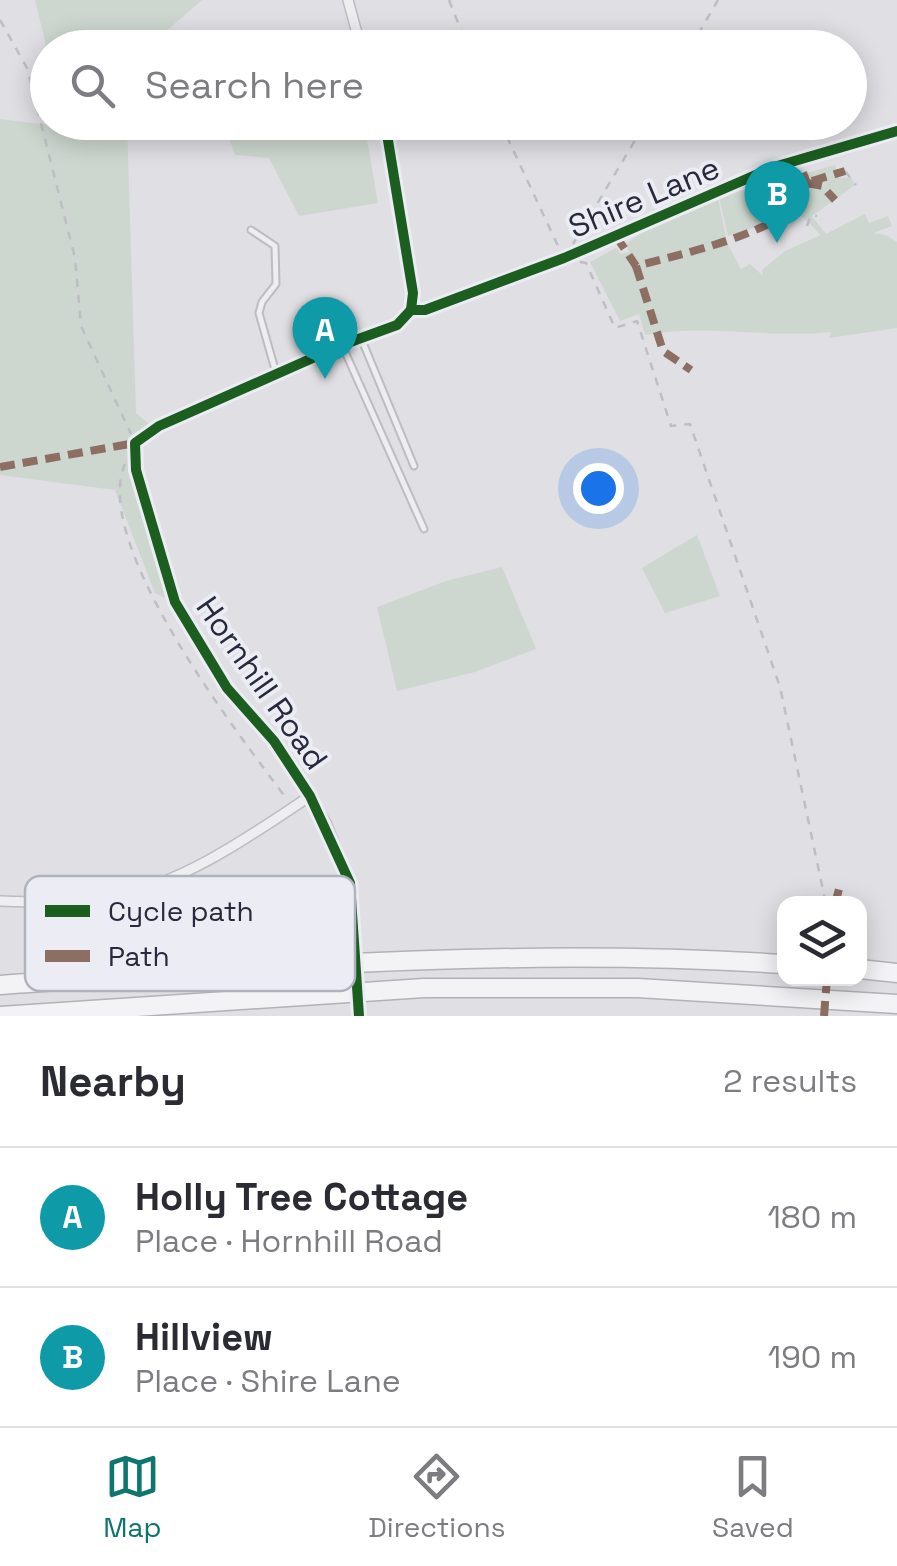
<!DOCTYPE html>
<meta charset="utf-8">
<style>
body{margin:0;font-family:"Space Grotesk",sans-serif;background:#f2f2f3;color:#2b2b33}
.controls{position:absolute;right:30px;bottom:30px;display:grid;overflow:hidden;border-radius:20px;box-shadow:0 5px 25px #0003}
.controls button{width:90px;height:90px;display:grid;place-items:center;padding:0;border:0;border-bottom:2px solid #e1e1e2;background:#fff;color:#2b2b33;font:50px sans-serif}
.you{position:absolute;left:598px;top:488px;width:35px;height:35px;margin:-25px;border:8px solid #fff;border-radius:50%;background:#1a73e8;box-shadow:0 0 0 15px #1a73e833}
.badge{display:grid;place-items:center;width:65px;height:65px;border-radius:50%;background:#0f766e;color:#fff;font-size:32px;font-weight:700}
.pin{position:absolute;translate:-50% -82px;filter:drop-shadow(0 2px 5px #0008)}
.pin::after{content:'';position:absolute;top:52px;width:35px;height:30px;background:inherit;clip-path:polygon(0 0,100% 0,50% 100%)}
.list{margin:0;padding:0;list-style:none}
h2{display:flex;justify-content:space-between;align-items:center;height:130px;margin:0;padding:0 40px;font-size:42px}
h2 small{font-size:32px;font-weight:400;color:#7c7c81}
.list li{display:grid;grid-template-columns:65px 1fr auto;gap:30px;align-items:center;box-sizing:border-box;height:140px;padding:0 40px;border-top:2px solid #e1e1e2}
.list b{display:block;font-size:38px;white-space:nowrap}
.list p{margin:0;font-size:32px;white-space:nowrap;color:#7c7c81}
.list em{font-size:32px;font-style:normal;color:#7c7c81}
.icon{flex:none;width:55px;height:55px;fill:none;stroke:currentColor;stroke-width:2;stroke-linecap:round;stroke-linejoin:round}
.map{position:relative;flex:none;width:897px;height:1016px;overflow:hidden}
.search{position:absolute;background:#fff;box-shadow:0 5px 25px #0003;left:30px;right:30px;top:30px;height:110px;display:flex;align-items:center;gap:25px;box-sizing:border-box;padding:0 35px;border-radius:55px;color:#7c7c81;font-size:38px}
.sheet{height:410px;background:#fff}
nav{display:flex;justify-content:space-around;align-items:center;box-sizing:border-box;height:140px;border-top:2px solid #e1e1e2;background:#fff;font-size:28px;color:#7c7c81}
nav a{display:grid;justify-items:center;gap:5px}
nav .on{color:#0f766e}
.map>svg:first-child{display:block}
.green{fill:#cdd7cf}
.lines{fill:none;stroke-linecap:round;stroke-linejoin:round}
.lane-casing{stroke:#bcbcc1;stroke-width:9}
.street-casing{stroke:#bcbcc1;stroke-width:12}
.highway-casing{stroke:#b1b2b8;stroke-width:21}
.path{stroke:#bebec4;stroke-width:2.5;stroke-dasharray:8 8;stroke-linecap:butt}
.lane{stroke:#eeeef1;stroke-width:5}
.street{stroke:#eeeef1;stroke-width:9}
.highway{stroke:#f3f3f5;stroke-width:18}
.street-bridge-casing{stroke:#bcbcc1;stroke-width:12;stroke-linecap:butt}
.street-bridge{stroke:#eeeef1;stroke-width:9}
.quiet{stroke:#8d6e63;stroke-width:8;stroke-dasharray:15 8;stroke-linecap:butt}
.cycleway-casing{stroke:#ecedf4;stroke-width:16}
.cycleway{stroke:#1b5e20;stroke-width:10}
.labels{text-anchor:middle;stroke-width:8;stroke-linejoin:round;paint-order:stroke}
.street-label{font-size:32px;fill:#27293c;stroke:#ecedf4}
.key{fill:#ecedf4;stroke:#b1b2bd;stroke-width:2.5}
.key-label{font-size:28px;fill:#27293c}
</style>
<div class="map">
<svg width="897" height="1016" viewBox="0 0 897 1016">
<rect width="100%" height="100%" fill="#dfdfe4"/>
<g class="green">
<polygon points="35,0 202,0 157,39 165,47 47,49"/>
<polygon points="0,119 40,124 127,123 136,413 149,424 128,442 131,470 166,588 165,598 155,593 115,490 0,475"/>
<polygon points="224,123 364,123 378,203 299,216 269,158 235,155"/>
<path d="M835,165L839,178L851,177L855,185L812,216L826,234L865,214L869,223L888,216L892,226L873,233L886,235L897,242V328L829,338L831,332C769,339 706,323 645,335L639,314L620,321L590,262L616,248L621,254L629,252L626,244L651,226L718,198L727,243L741,269L750,264L763,276L762,270L785,251L821,235L790,205L769,223L728,236L719,197Z"/>
<polygon points="697,535 720,596 665,613 642,568"/>
<polygon points="502,567 536,649 475,672 397,691 377,607 446,581"/>
</g>
<g class="lines">
<defs>
<g id="lane">
<polyline points="251,230 275,246 276,284 262,302 259,313 276,373"/>
<polyline points="361,338 414,466"/>
<polyline points="342,345 424,529"/>
</g>
<g id="street">
<polyline points="348,0 361,48"/>
<polyline points="385,122 413,293 411,310"/>
<polyline points="411,310 425,310 564,258 774,167 897,131"/>
<path d="M0,901C36,902 74,905 109,898C182,884 249,837 310,796"/>
<polyline points="355,937 350,883 326,823 274,741 227,688 175,602 136,470 135,443 159,426 342,345 397,325 411,310"/>
</g>
<g id="highway">
<polyline points="860,969 897,973"/>
<path d="M0,985C263,967 521,947 784,964"/>
<polyline points="0,1016 424,988 638,988 897,1004"/>
</g>
</defs>
<use href="#lane" class="lane-casing"/>
<use href="#street" class="street-casing"/>
<use href="#highway" class="highway-casing"/>
<g class="path">
<polyline points="449,0 468,48"/>
<polyline points="0,20 27,68 75,258 81,326 131,434"/>
<polyline points="690,48 718,0"/>
<polyline points="500,122 559,248"/>
<polyline points="845,171 856,185"/>
<polyline points="807,226 811,215 817,216"/>
<polyline points="573,244 646,122"/>
<polyline points="580,262 586,263 615,328 637,321 671,426 690,424 780,687 826,904"/>
<path d="M125,464C90,543 239,735 286,798"/>
</g>
<use href="#lane" class="lane"/>
<use href="#street" class="street"/>
<use href="#highway" class="highway"/>
<defs>
<polyline id="street-bridge" points="355,937 359,1012"/>
</defs>
<use href="#street-bridge" class="street-bridge-casing"/>
<use href="#street-bridge" class="street-bridge"/>
<g class="quiet">
<polyline points="812,181 845,171"/>
<polyline points="807,183 822,186 835,200"/>
<path d="M616,236L636,266C673,256 796,230 806,190C809,181 801,170 797,161"/>
<polyline points="636,266 663,351 691,370"/>
<polyline points="0,467 135,443"/>
<polyline points="835,904 839,889"/>
<polyline points="824,1016 827,978"/>
</g>
<defs>
<g id="cycleway">
<polyline points="385,122 413,293 411,310"/>
<polyline points="411,310 425,310 564,258 774,167 897,131"/>
<polyline points="359,1016 350,883 310,796 274,741 227,688 175,602 136,470 135,443 159,426 342,345 397,325 411,310"/>
</g>
</defs>
<use href="#cycleway" class="cycleway-casing"/>
<use href="#cycleway" class="cycleway"/>
</g>
<g class="labels">
<g class="street-label">
<text transform="translate(644 197) rotate(-23)" y="11">Shire Lane</text>
<text transform="translate(262 683) rotate(55)" y="11">Hornhill Road</text>
</g>
</g>
<rect x="25" y="876" width="330" height="115" rx="15" class="key"/>
<rect x="45" y="905" width="45" height="12" fill="#1b5e20"/>
<rect x="45" y="950" width="45" height="12" fill="#8d6e63"/>
<g class="key-label">
<text x="108" y="921">Cycle path</text>
<text x="108" y="966">Path</text>
</g>
</svg>
<div class="controls">
<button><svg class="icon" aria-label="layers" viewBox="0 0 24 24"><path d="M12 4l9 5-9 5-9-5zM3 14l9 5 9-5"/></svg></button>
</div>
<div class="you"></div>
<div class="pin badge" style="left:325px;top:379px;background:#0f9aa8">A</div>
<div class="pin badge" style="left:777px;top:243px;background:#0f9aa8">B</div>
<div class="search"><svg class="icon" aria-label="search" viewBox="0 0 24 24"><circle cx="10" cy="10" r="6"/><path d="M15 15l6 6"/></svg>Search here</div>
</div>
<section class="sheet">
<h2>Nearby<small>2 results</small></h2>
<ul class="list">
<li><span class="badge" style="background:#0f9aa8">A</span><div><b>Holly Tree Cottage</b><p>Place · Hornhill Road</p></div><em>180 m</em></li>
<li><span class="badge" style="background:#0f9aa8">B</span><div><b>Hillview</b><p>Place · Shire Lane</p></div><em>190 m</em></li>
</ul>
</section>
<nav>
<a class="on"><svg class="icon" aria-label="map" viewBox="0 0 24 24"><path d="M3 6l6-2 6 2 6-2v14l-6 2-6-2-6 2zM9 4v14M15 6v14"/></svg>Map</a>
<a><svg class="icon" aria-label="directions" viewBox="0 0 24 24"><path d="M12 3l9 9-9 9-9-9zM9 14v-3h6M13 9l2 2-2 2"/></svg>Directions</a>
<a><svg class="icon" aria-label="saved" viewBox="0 0 24 24"><path d="M7 4h10v16l-5-4-5 4z"/></svg>Saved</a>
</nav>
